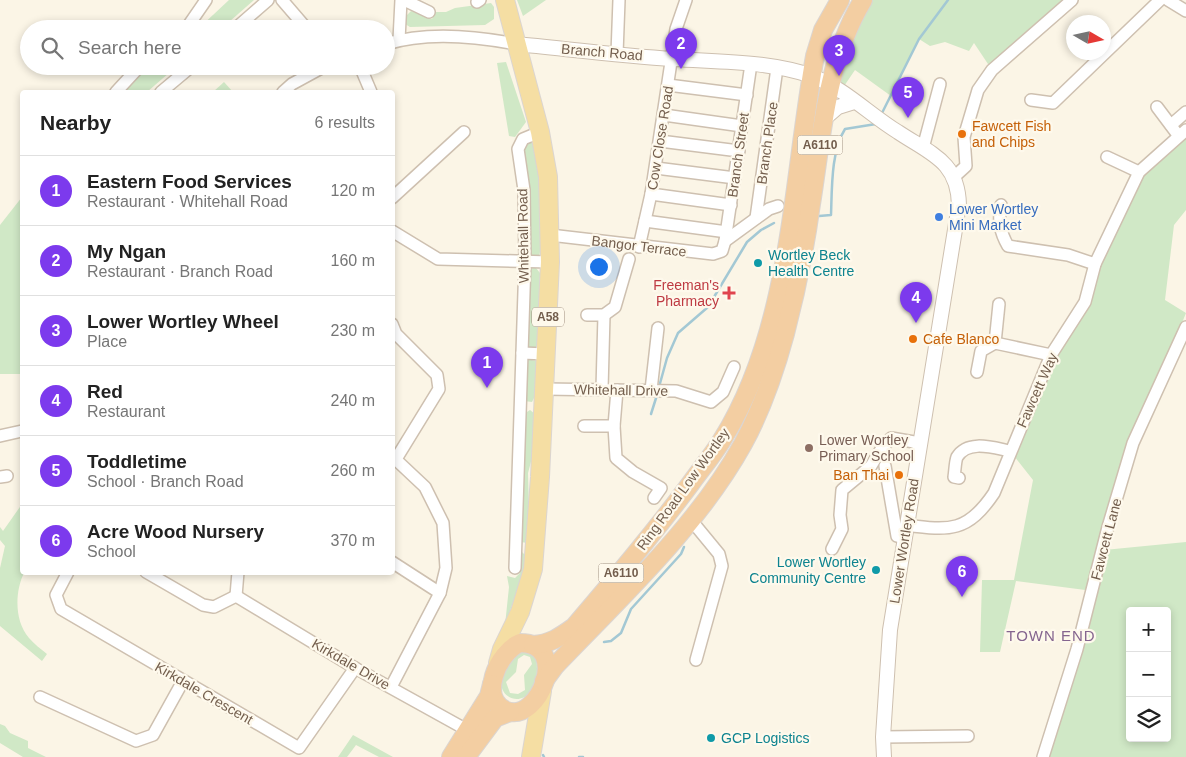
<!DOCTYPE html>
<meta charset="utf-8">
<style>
body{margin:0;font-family:Arial,sans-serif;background:#f6f6f6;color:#222}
.controls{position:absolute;right:15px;bottom:15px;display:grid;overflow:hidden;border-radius:5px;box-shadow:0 2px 8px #0003}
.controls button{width:45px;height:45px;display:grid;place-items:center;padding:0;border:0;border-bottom:1px solid #e0e0e0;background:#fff;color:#222;font:25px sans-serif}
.compass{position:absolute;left:1066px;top:15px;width:45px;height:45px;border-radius:50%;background:#fff;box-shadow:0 2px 8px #0003;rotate:99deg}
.you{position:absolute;left:598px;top:266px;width:18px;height:18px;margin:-12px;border:4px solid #fff;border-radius:50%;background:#1a73e8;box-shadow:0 0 0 8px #1a73e833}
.badge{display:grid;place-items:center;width:32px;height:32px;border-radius:50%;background:#7c3aed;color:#fff;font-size:16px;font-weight:700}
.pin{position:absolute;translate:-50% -41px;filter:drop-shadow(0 1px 2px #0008)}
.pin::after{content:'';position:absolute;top:26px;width:18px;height:15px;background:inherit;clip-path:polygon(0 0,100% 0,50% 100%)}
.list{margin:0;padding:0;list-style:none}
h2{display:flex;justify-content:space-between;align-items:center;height:65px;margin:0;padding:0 20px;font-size:21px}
h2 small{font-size:16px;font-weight:400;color:#767676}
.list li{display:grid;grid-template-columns:32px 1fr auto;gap:15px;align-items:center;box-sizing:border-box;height:70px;padding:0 20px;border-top:1px solid #e0e0e0}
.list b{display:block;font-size:19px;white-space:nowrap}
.list p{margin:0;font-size:16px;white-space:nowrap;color:#767676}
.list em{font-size:16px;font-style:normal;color:#767676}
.icon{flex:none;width:28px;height:28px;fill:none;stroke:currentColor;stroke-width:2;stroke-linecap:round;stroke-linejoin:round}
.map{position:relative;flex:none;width:1186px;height:757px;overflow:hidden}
.search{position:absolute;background:#fff;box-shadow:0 2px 8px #0003;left:20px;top:20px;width:375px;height:55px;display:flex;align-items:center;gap:12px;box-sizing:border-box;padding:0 18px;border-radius:28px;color:#767676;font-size:19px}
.panel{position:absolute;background:#fff;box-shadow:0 2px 8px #0003;left:20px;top:90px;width:375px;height:485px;border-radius:5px}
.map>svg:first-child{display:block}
.green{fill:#d0e8c6;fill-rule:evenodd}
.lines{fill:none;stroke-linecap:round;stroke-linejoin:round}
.stream{stroke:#a3c8d4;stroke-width:2.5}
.minor-casing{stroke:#cec0b0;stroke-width:14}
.tertiary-casing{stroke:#cec0b0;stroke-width:16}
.primary-casing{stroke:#dbd5d1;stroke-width:20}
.trunk-casing{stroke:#dbd5d1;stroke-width:20}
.minor{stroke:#fff;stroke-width:11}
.tertiary{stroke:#fff;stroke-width:14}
.primary{stroke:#f5dea3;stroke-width:18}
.trunk{stroke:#f3cea2;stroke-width:18}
.food-dot{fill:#e8710a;stroke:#fef9ec;stroke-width:2}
.shop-dot{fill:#3f7fe0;stroke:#fef9ec;stroke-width:2}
.culture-dot{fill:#0f9aa8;stroke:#fef9ec;stroke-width:2}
.health-dot{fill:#e0444e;stroke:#fef9ec;stroke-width:2}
.education-dot{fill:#8d6e63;stroke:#fef9ec;stroke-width:2}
.labels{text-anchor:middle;stroke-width:4.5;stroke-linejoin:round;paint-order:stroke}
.shield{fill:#fef9ec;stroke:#9d8c7d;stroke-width:1}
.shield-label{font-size:12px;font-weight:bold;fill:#735e4d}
.street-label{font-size:14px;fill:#735e4d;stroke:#fef9ec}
.food-label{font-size:14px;fill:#c56008;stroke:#fef9ec;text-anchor:start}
.shop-label{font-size:14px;fill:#366cbe;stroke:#fef9ec;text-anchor:start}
.culture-label{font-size:14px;fill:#0d838f;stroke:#fef9ec;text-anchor:start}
.health-label{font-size:14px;fill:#be3a42;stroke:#fef9ec;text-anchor:end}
.education-label{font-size:14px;fill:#785e54;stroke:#fef9ec;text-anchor:start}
.neighbourhood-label{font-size:15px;letter-spacing:1px;fill:#85658f;stroke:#fef9ec}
</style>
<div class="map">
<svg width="1186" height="757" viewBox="0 0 1186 757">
<rect width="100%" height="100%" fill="#fbf5e6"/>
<g class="green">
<polygon points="229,0 254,0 221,29 198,29"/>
<polygon points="517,0 546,0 523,16"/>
<polygon points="869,0 1072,0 992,70 974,43 969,51 945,42 930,46 919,39 891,96 855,70 840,92 831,85"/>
<polygon points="491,3 494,7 494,19 485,25 410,27 405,24 405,17 411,11 432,19 435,12 446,12 455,8"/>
<polygon points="506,62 526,122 515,137 509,136 497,63"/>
<polygon points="145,66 177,66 147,92 124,92"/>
<polygon points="224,82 233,92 213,92"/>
<path d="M1186,130V210L1174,225L1165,300L1186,313L1133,443L1104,550L1186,542V757H1043L1093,591L1016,581L1000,652H980L982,580H1014L1033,480L1010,451L1051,355L1085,302L1139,172ZM1130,611H1167V738H1130Z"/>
<polygon points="531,142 534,143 541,195 541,247 539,257 529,257 522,149 525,143"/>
<polygon points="22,197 22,374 0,374 0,225"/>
<polygon points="532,267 536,268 540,273 538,342 536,348 529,350 524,343 530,268"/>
<polygon points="526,359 537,361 535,396 532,402 524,401"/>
<polygon points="530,410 535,414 533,454 528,473 529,509 532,519 527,543 521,542 524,414"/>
<path d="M22,504V572L24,573C15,591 14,621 29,638C34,644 41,649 47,654L42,661L0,626V568L5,546L0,540V527L3,531Z"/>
<polygon points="521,551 525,555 526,565 505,625 509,587 507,576 515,578 520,573 517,567"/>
<path d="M520,649L535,651C551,728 464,701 520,649ZM524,655L530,657L532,664L524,675L525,690L518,694L510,693L506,682L516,672L518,659Z"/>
<polygon points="0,724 5,726 10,733 28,741 28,748 46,757 23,757 0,743"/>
<polygon points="353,735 393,757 379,757 356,745 347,757 338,757"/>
</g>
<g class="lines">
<g class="stream">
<polyline points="881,115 919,39 948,0"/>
<path d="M819,216L831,215C832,188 831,151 845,129L876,124"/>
<polyline points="659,387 667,358 678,333 708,307 747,242 761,230 774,223"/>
<polyline points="651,414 657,395"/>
<polyline points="604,642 611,641 621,633 631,609 681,554 684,547"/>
<polyline points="543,755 544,757"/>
<polyline points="579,757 583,757"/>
</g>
<defs>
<g id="minor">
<polyline points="282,0 307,29"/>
<polyline points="404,0 429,12"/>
<polyline points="1168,0 1186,11"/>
<polyline points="477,2 480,0"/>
<polyline points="186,29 206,0"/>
<polyline points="235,29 268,0"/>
<polyline points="399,40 401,0"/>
<path d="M386,44C427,31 475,36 516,44"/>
<polyline points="617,54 619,0"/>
<polyline points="360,66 371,92"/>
<polyline points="668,85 747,95"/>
<polyline points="116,92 140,66"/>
<polyline points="161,92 192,66"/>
<polyline points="283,92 292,84 325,66"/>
<polyline points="1031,100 1053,103 1160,0"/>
<polyline points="1157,107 1178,135"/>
<polyline points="664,115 742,126"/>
<polyline points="1171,125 1186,112"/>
<polyline points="660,141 739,151"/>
<polyline points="923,148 940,84"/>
<polyline points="1107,157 1139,172"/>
<polyline points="656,168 735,178"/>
<polyline points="954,177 966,166 964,137 978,90 992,70 1072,0"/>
<polyline points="651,194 731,205"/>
<polyline points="392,198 464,132"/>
<path d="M1001,205C998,221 1000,232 1008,246L1068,255L1095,264"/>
<polyline points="756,218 777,68"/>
<polyline points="645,221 727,232"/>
<polyline points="392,231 438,259 550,262"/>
<polyline points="550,235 713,254 722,251 725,241 751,64"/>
<polyline points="725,241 769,209 778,206"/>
<polyline points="639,247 651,194 676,29 686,0"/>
<polyline points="587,315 604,315 615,307 629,259"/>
<polyline points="392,324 396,334 437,375 439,389 396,459"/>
<polyline points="995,343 999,304"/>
<polyline points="522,353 546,354"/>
<polyline points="977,372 981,351 995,343 1051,355"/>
<polyline points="545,389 676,391 711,402 723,392 734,367"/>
<polyline points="602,389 604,315"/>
<polyline points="617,390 614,426 616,458 633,472 661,488 654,498"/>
<polyline points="651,390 658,328"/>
<polyline points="584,426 614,426"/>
<polyline points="0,436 22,431"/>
<polyline points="885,466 897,536 904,538"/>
<polyline points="0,477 7,476"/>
<path d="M959,478L954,477C955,472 955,462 957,457C968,439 994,448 1010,451"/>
<polyline points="691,520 719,554 722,566 696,660"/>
<path d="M906,525C950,531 968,532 994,493L1051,355L1085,302L1095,264L1139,172L1186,130"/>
<polyline points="832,549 842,529 840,515 842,490 871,466 880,451 891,438 920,443"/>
<polyline points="392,562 440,593"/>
<polyline points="515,568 525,261 524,190 518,149 523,139 540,132"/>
<polyline points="68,572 56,595 61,609 299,748 355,668"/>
<polyline points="146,572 203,605 214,607 236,596"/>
<polyline points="236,596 355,668 467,730"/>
<polyline points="236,596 238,572"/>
<polyline points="391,687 440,593 446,568 443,523 425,487 392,456"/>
<polyline points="40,697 136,741 153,735 183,681"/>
<polyline points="883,737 968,736"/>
<polyline points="1043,757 1077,649 1108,527 1133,443 1186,327"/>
</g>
<g id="tertiary">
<path d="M516,44C568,49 621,56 674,59C720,62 769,61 812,76C844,88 870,115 898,132C931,154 958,161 959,205L890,630L883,737L884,757"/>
<polyline points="824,119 838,107 854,102"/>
</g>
<g id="primary">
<polyline points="498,663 502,649 520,612 533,569 540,477 550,262 548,177 540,132 505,0"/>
<polyline points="531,757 542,691"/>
</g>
<g id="trunk">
<path d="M520,643C571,643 539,723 507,711C477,699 498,652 520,643Z"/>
<path d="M533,645C550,644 560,637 574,627C614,580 654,533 691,483C701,469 713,455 722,440C792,328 792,182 815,56L823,30L840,0"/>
<path d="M544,681L555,666C620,598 697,527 743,444C761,411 775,371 785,334C796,292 805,248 811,204C822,136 826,61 863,0"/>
<polyline points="451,757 489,696 492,684"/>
<polyline points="466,757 495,718 510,712"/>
</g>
</defs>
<use href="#minor" class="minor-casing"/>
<use href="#tertiary" class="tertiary-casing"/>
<use href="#primary" class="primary-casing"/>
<use href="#trunk" class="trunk-casing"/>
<use href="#minor" class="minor"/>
<use href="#tertiary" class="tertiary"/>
<use href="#primary" class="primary"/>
<use href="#trunk" class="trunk"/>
</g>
<g class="food-dot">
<circle cx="962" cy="134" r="5"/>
<circle cx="913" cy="339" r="5"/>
<circle cx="899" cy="475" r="5"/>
</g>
<circle class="shop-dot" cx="939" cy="217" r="5"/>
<g class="culture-dot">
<circle cx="758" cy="263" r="5"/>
<circle cx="876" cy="570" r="5"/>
<circle cx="711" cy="738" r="5"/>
</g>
<path class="health-dot" d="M726.5 285.5h5v5h5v5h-5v5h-5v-5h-5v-5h5z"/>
<circle class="education-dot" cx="809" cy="448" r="5"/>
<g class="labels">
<g class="shield">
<rect x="797.5" y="135.5" width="45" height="19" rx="4"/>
<rect x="532" y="307.5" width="32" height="19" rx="4"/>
<rect x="598.5" y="563.5" width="45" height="19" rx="4"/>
</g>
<g class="shield-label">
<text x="820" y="149">A6110</text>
<text x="548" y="321">A58</text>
<text x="621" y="577">A6110</text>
</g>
<g class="street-label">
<text transform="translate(602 52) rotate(5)" y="5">Branch Road</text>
<text transform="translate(660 138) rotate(-81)" y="5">Cow Close Road</text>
<text transform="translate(767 143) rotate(-82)" y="5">Branch Place</text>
<text transform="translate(738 155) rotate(-82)" y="5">Branch Street</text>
<text transform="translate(523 236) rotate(-91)" y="5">Whitehall Road</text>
<text transform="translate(639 246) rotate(7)" y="5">Bangor Terrace</text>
<text transform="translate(621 390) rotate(1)" y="5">Whitehall Drive</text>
<text transform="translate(1037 390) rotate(-66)" y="5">Fawcett Way</text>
<text transform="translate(683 489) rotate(-54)" y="5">Ring Road Low Wortley</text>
<text transform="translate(1106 539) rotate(-75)" y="5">Fawcett Lane</text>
<text transform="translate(904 541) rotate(-81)" y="5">Lower Wortley Road</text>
<text transform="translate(351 664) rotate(30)" y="5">Kirkdale Drive</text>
<text transform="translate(204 693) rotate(30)" y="5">Kirkdale Crescent</text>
</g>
<g class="food-label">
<text x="972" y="131">Fawcett Fish<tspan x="972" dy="16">and Chips</tspan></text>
<text x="923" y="344">Cafe Blanco</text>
<text x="889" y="480" text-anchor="end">Ban Thai</text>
</g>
<g class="shop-label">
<text x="949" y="214">Lower Wortley<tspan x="949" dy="16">Mini Market</tspan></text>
</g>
<g class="culture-label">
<text x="768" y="260">Wortley Beck<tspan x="768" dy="16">Health Centre</tspan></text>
<text x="866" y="567" text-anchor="end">Lower Wortley<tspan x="866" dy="16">Community Centre</tspan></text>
<text x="721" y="743">GCP Logistics</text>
</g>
<g class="health-label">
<text x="719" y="290">Freeman's<tspan x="719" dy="16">Pharmacy</tspan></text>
</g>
<g class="education-label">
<text x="819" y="445">Lower Wortley<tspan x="819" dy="16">Primary School</tspan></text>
</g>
<g class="neighbourhood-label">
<text x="1051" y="641">TOWN END</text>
</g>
</g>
</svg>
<div class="controls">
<button>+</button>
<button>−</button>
<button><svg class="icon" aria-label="layers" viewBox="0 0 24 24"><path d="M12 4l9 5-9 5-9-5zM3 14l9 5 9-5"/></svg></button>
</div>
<svg class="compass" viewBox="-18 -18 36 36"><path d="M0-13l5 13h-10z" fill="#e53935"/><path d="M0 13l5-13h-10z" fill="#767676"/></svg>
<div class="you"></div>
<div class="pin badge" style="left:487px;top:388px">1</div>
<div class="pin badge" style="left:681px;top:69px">2</div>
<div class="pin badge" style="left:839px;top:76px">3</div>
<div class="pin badge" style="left:916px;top:323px">4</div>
<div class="pin badge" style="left:908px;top:118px">5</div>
<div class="pin badge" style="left:962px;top:597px">6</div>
<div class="search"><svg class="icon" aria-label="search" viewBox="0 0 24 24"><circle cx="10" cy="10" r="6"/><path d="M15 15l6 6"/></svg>Search here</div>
<section class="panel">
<h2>Nearby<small>6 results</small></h2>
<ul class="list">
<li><span class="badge">1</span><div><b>Eastern Food Services</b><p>Restaurant · Whitehall Road</p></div><em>120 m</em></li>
<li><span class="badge">2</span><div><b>My Ngan</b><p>Restaurant · Branch Road</p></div><em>160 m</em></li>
<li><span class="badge">3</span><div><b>Lower Wortley Wheel</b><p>Place</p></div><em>230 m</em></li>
<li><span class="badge">4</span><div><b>Red</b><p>Restaurant</p></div><em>240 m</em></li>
<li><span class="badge">5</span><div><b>Toddletime</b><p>School · Branch Road</p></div><em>260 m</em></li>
<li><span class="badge">6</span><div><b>Acre Wood Nursery</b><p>School</p></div><em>370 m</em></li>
</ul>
</section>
</div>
